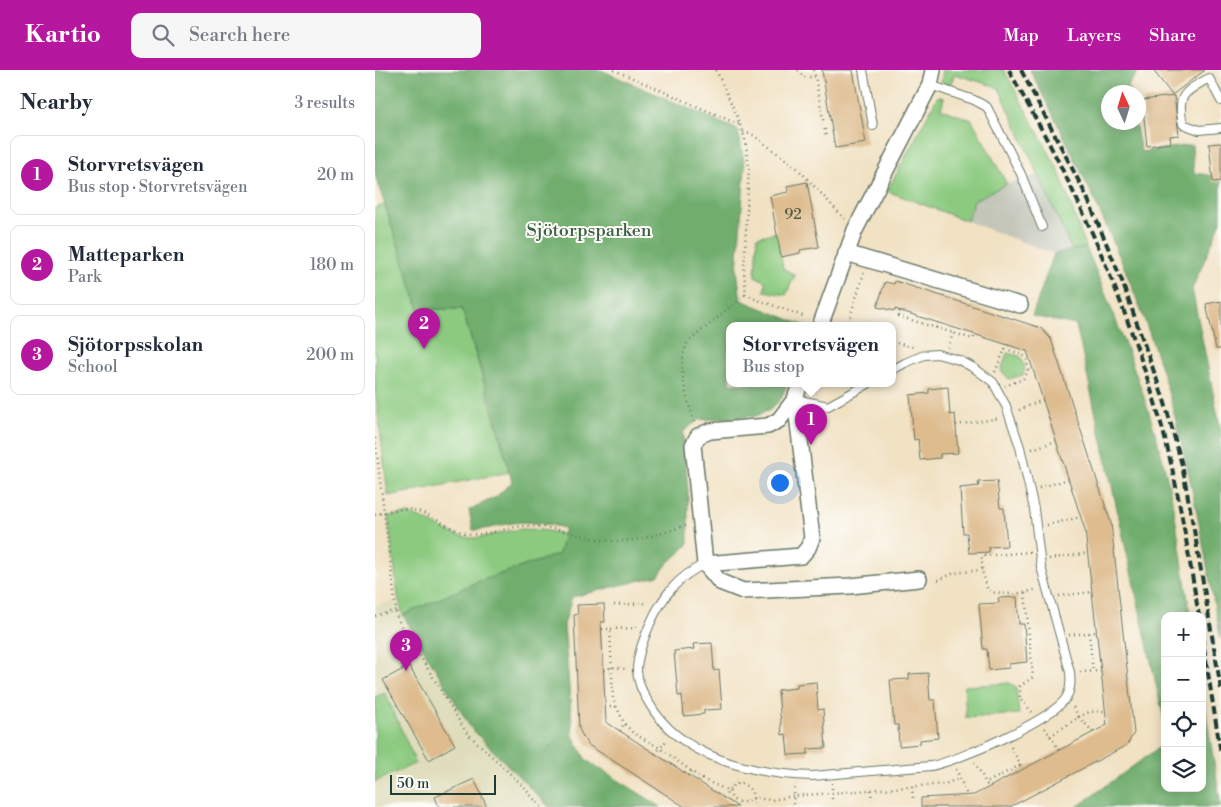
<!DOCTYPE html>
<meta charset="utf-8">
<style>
body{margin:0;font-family:"Libre Bodoni",serif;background:#f6f6f7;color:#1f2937}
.controls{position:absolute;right:15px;bottom:15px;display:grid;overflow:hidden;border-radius:10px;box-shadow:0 2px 12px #0003}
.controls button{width:45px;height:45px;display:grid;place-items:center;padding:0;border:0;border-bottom:1px solid #e0e1e3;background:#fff;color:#1f2937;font:25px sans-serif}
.compass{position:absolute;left:726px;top:15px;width:45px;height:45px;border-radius:50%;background:#fff;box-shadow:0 2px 12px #0003;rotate:356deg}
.scale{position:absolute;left:15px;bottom:12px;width:106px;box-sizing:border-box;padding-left:5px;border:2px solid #1f3d34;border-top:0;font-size:14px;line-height:18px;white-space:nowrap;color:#1f3d34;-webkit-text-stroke:4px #fdfcf7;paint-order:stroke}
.you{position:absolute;left:404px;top:412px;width:18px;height:18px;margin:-12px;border:4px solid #fff;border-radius:50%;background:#1a73e8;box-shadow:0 0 0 8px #1a73e833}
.badge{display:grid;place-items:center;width:32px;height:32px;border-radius:50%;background:#b5179e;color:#fff;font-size:16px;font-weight:700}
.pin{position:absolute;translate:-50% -41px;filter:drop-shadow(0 1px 2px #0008)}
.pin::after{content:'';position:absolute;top:26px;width:18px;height:15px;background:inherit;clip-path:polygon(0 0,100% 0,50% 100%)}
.popup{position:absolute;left:351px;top:252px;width:170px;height:65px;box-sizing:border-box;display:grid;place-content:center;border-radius:10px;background:#fff;filter:drop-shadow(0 1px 4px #0005);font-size:16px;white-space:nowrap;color:#747a83}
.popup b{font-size:19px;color:#1f2937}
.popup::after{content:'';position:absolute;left:50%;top:100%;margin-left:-10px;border:10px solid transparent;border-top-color:#fff}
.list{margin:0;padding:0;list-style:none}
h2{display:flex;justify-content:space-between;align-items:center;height:65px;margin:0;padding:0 20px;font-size:21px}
h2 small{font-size:16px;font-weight:400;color:#747a83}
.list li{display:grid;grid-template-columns:32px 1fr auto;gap:15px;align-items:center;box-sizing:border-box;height:80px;margin:0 10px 10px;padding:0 10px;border:1px solid #e0e1e3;border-radius:10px}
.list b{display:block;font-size:19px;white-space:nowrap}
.list p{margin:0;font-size:16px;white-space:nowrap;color:#747a83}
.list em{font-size:16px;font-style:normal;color:#747a83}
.icon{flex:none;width:28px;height:28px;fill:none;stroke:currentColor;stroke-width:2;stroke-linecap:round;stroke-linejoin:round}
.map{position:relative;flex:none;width:846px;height:737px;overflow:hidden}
header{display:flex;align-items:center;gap:30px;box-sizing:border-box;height:70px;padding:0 25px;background:#b5179e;color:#fff}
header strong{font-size:24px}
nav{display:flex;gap:28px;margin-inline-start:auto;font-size:18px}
.search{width:350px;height:45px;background:#f6f6f7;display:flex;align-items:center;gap:12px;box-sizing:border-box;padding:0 18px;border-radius:10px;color:#747a83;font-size:19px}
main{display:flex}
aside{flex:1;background:#fff}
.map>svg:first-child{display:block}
.built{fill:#dfddbb}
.industrial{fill:#c3c6b9}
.green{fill:#8cca80;stroke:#56845a}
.forest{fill:#71ae6e;stroke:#487651}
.building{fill:#debc8e}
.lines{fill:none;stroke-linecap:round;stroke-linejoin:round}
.service-casing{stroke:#687766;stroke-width:10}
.minor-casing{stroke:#687766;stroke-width:18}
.path{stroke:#687766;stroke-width:2.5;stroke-dasharray:1 4;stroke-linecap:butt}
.service{stroke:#fff;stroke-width:8}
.minor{stroke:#fff;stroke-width:15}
.rail{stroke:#1f3d34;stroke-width:4;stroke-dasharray:8 4;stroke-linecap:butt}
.labels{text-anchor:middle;stroke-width:4;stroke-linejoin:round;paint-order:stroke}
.number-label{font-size:15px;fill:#4f5d4a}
.park-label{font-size:18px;fill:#3a6047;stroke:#fdfcf7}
</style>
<header>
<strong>Kartio</strong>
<div class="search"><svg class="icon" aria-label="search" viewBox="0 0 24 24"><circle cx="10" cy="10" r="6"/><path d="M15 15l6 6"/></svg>Search here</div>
<nav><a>Map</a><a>Layers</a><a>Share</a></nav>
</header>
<main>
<aside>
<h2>Nearby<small>3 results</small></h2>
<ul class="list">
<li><span class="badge">1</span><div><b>Storvretsvägen</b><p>Bus stop · Storvretsvägen</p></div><em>20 m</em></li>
<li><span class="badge">2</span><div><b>Matteparken</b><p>Park</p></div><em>180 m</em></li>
<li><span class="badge">3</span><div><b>Sjötorpsskolan</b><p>School</p></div><em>200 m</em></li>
</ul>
</aside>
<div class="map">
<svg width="846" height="737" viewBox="0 0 846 737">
<rect width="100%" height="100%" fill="#fdfcf7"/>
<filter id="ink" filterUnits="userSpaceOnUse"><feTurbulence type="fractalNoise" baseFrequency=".02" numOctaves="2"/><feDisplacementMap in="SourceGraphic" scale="10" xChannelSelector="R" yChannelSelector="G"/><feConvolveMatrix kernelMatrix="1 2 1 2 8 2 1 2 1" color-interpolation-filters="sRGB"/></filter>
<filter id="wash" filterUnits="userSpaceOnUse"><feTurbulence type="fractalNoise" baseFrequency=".0096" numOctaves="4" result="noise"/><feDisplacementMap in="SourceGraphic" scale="20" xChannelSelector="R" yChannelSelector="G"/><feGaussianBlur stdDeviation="1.12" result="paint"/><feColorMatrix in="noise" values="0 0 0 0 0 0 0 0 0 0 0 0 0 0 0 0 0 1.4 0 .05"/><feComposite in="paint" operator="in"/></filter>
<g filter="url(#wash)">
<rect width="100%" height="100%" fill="#f1e2c4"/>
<polygon class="built" points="20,530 96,658 174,737 0,737 0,536"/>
<polygon class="industrial" points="663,105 697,180 679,184 592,151 599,130 632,114"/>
<g class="green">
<polygon points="568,0 629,0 683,99 711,177 697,180 624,18 580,4 575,15 566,12"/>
<polygon points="563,26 569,28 566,39 597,50 632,114 599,130 592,151 512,121"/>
<polygon points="10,135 44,239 87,239 135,402 13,426 0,319 0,138"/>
<polygon points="402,162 408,198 420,205 411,225 389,221 391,212 380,206 382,167"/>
<path d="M632,283L645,286C648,291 651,299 648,305L634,309L626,301Z"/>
<path d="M32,444C55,448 73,467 97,468C112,468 125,462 139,460C156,457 172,461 189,464L184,484L102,512L28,545L23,527L13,446Z"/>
<polygon points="635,613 641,618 644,644 591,648 589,616"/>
<polygon points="10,623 41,693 0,712 0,627"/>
</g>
<g class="forest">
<path d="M0,0H226L363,60L370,97L362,200L366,230L430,256H355V314H412L406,329L395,340L381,346L323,350L308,362L313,422V475L293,493L283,506L197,527L189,555L198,666L211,690L286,737H174L96,658L28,545L102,512L184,484L189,464V458C173,454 154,451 137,453C124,455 112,460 98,460L94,440L121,427L137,412L117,335L87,239H44L0,105Z"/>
<path d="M655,0H765L753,15L755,22H734V52L760,53L766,82L817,75L819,103L846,107V152L817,219L846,362V570C829,480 814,389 787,301C754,196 705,97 655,0Z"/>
<path d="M711,177C745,259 779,342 797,430C804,467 809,505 815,543L816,546H790V654L701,255L657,246L679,184Z"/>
<polygon points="827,618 846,737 702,737 790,673 790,718 827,718"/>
</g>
<g id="blocks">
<g class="building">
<polygon points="447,0 478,0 491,73 460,78"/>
<polygon points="778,0 830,0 797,25"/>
<polygon points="799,26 804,65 795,66 796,73 772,76 767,30"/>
<polygon points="846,73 846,111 838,112 834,74"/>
<polygon points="432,112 444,177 425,180 425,183 406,187 395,126 413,122 412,116"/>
<polygon points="520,211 666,258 676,269 736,453 759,663 752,675 635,737 546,737 546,728 599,725 732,655 710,460 652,281 520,239 520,241 502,237 510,212 519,214"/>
<polygon points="846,231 846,279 841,279 831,234"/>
<polygon points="573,317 575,345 580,344 583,383 565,384 565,388 545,390 543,369 539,370 535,325 554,323 554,319"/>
<polygon points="622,411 625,438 629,438 632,476 614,477 614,482 594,483 592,463 588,463 585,418 604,416 603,412"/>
<polygon points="642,527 644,554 649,554 652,592 634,594 634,598 614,600 612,579 608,579 604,534 624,533 623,528"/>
<polygon points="229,534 230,552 226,552 231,652 363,737 310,737 212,674 204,659 199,545 203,544 202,535"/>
<polygon points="337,573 339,601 344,600 347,639 329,640 329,644 309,646 307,625 303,626 299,581 319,579 318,574"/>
<polygon points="34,596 80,675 54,690 8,610"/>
<polygon points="553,603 555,630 560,630 563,668 545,670 545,674 524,676 523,655 519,655 515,610 534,609 534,604"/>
<polygon points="441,612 443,640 448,639 451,678 433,679 433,684 413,685 411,664 407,665 403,620 422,618 422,614"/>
<polygon points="99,709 112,737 64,737 60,727"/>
</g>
</g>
</g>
<g filter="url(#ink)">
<use href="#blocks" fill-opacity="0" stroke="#687766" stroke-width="1"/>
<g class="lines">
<defs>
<g id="service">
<polyline points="488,0 498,56"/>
<polyline points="555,15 599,30 612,37 646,104 667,157"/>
<path d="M846,31L834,8C810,22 801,24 808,54L824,60L846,58"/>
<polyline points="420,329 453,336 493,314"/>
<path d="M330,494C303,506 287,527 275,554C269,568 262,585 262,601C263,612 268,624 274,633C305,688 378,704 437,706L556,696C583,691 676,650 691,628C696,620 696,612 695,602L666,497L659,439L645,377L631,336L618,312L599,298L584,290L562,284L549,285L530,293L517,300"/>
</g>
<g id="minor">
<polyline points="471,183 645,235"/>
<polyline points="445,256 480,160 555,15 558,0"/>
<polyline points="420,329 437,468 433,478 426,486 330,494 318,375 323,366 335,361 393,356 404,350 420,329 425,314"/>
<polyline points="330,494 345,512 368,521 475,516 544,509"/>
</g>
</defs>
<use href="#service" class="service-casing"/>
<use href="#minor" class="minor-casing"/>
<g class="path">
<polyline points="239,0 365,55"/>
<polyline points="341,0 362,46 370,69 374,96 369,201 371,224 380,229 431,247"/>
<polyline points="423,0 428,7 440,7"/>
<polyline points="439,0 451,66"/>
<polyline points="368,62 378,65 422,98 470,149"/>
<polyline points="525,241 523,246 598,269 600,265"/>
<polyline points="472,256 489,203"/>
<polyline points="561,258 563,253"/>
<polyline points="517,272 538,277"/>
<polyline points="634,275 634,280"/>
<polyline points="573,278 578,263"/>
<polyline points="620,302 630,279 647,284 652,290 653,302 648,309 630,316"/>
<polyline points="644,340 668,330"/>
<path d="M319,352C312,326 300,298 313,272L371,224"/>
<polyline points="581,355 625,348"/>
<polyline points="0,368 22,548 91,662 145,713 166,737"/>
<polyline points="657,379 681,371"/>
<polyline points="664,418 694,409"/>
<path d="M0,445C9,442 20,439 30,439C54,439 73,462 97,464C113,466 134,456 153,456C183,456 211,470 239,471C265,472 289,462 313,455"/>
<polyline points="672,455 706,447"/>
<path d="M655,482L607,486V500L613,521C628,526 648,524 662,519"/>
<polyline points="674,489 713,483"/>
<polyline points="563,510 579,503 607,500"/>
<polyline points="650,523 658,607 645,616 645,629 657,642"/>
<polyline points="684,526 717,522"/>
<polyline points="239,535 274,533"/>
<polyline points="0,546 21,540"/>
<polyline points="262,558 235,559 238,629 249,653 258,663 285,678 327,709 354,721 357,729 363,732 370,732 379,728 397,730 419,726 570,714 585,708"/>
<polyline points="227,559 235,559"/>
<polyline points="714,563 718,602"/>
<polyline points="694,565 722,562"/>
<polyline points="229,600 237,597 251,599"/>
<polyline points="705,602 726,601"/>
<polyline points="230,638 241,636"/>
<polyline points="670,658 684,680"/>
<polyline points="245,661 249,653"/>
<polyline points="718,662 704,647 714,642 730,641"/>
<polyline points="675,666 704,647 697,635"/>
<polyline points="636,677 648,699"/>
<polyline points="280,684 292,670"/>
<polyline points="600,692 613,717"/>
<polyline points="581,699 592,725"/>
<polyline points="313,706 317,701"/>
<polyline points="613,712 645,695"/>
<polyline points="457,713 457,732"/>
<polyline points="537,717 538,728"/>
<polyline points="496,720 497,730"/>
<path d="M348,728L358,716L365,712C376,718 379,723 379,736"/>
<polyline points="418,734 420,714"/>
</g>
<use href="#service" class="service"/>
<use href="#minor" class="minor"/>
<g class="rail">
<path d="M634,0C651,32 670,64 686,97C722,168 752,244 776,320C800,393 811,471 824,546"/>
<polyline points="646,0 711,125 747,211 790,333 807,395 821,471 846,619"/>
<polyline points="827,566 846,684"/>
</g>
</g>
</g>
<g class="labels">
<g class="number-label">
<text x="418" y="149">92</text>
</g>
<g class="park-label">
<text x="214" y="166">Sjötorpsparken</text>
</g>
</g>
</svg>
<div class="controls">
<button>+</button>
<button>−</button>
<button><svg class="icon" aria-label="locate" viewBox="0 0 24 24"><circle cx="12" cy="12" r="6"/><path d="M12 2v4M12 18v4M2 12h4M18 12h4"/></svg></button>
<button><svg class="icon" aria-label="layers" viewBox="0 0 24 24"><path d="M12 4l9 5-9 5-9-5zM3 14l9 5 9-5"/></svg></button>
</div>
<svg class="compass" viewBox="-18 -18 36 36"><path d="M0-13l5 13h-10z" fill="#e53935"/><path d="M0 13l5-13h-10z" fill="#747a83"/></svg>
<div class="scale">50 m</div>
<div class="you"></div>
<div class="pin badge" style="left:436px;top:375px">1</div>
<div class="popup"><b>Storvretsvägen</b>Bus stop</div>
<div class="pin badge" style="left:49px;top:279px">2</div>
<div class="pin badge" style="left:31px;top:601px">3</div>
</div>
</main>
